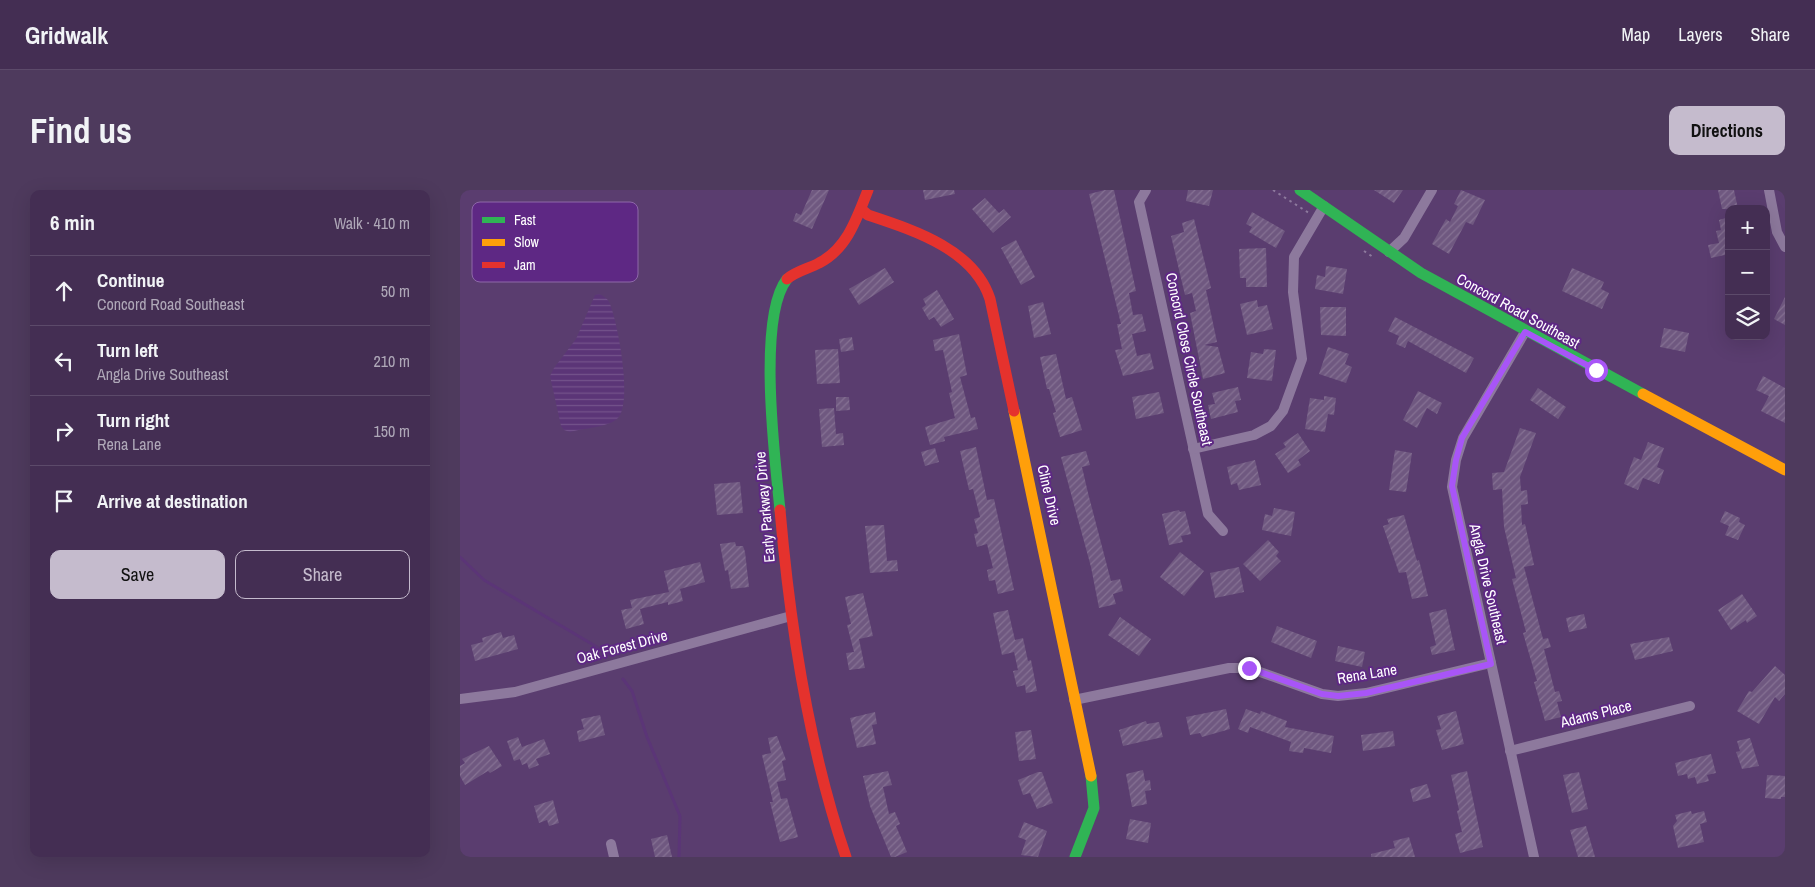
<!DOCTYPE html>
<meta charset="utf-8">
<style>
body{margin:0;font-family:"Archivo Narrow",sans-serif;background:#4e3a5d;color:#f1f3f6}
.controls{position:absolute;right:15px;top:15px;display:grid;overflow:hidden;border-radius:10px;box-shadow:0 5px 20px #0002}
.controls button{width:45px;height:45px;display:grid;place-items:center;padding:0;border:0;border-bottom:1px solid #5c4a6a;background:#442e53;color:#f1f3f6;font:25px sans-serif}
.stop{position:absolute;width:15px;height:15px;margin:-11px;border:4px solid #a855f7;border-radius:50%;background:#fff}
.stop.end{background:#a855f7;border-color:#fff;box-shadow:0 1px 5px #0008}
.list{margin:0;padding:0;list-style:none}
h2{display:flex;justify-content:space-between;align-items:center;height:65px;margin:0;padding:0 20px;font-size:21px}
h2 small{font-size:16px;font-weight:400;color:#afa8b8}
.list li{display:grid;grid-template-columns:32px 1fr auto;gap:15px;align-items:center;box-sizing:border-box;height:70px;padding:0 20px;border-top:1px solid #5c4a6a}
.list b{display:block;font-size:19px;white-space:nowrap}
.list p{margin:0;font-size:16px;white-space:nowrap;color:#afa8b8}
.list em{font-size:16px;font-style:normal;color:#afa8b8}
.actions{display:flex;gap:10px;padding:15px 20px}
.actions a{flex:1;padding:11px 0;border:1px solid #c5bbcd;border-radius:10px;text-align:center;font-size:18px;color:#c5bbcd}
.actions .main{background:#c5bbcd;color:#111}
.icon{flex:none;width:28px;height:28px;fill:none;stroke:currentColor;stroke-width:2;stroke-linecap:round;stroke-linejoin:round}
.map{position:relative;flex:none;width:1325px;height:667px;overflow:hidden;border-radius:10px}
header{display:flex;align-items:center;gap:30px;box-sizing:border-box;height:70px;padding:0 25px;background:#442e53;border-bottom:1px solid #5c4a6a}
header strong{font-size:24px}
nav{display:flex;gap:28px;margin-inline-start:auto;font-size:18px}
.intro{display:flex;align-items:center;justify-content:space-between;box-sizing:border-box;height:120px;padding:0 30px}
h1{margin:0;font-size:35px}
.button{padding:12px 22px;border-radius:10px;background:#c5bbcd;color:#111;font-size:18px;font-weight:700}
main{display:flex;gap:30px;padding:0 30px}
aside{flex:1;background:#442e53;border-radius:10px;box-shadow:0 5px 20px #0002}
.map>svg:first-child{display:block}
.water{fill:url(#water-rules)}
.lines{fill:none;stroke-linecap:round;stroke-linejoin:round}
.stream{stroke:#5b3577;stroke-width:3}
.building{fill:url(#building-hatch)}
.path{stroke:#8d799d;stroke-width:2;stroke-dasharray:2.5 4;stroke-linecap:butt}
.street{stroke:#8d799d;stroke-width:10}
.fast{stroke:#30b455;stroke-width:11}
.slow{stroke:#ff9f0a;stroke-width:11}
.jam{stroke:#e5322d;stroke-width:11}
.route{stroke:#a855f7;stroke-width:6}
.labels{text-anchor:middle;stroke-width:4;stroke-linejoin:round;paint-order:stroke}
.street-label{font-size:15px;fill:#fff;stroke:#5e2884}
.key{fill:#5e2884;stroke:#8e68a9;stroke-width:1}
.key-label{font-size:14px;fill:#fff}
</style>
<header>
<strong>Gridwalk</strong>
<nav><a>Map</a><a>Layers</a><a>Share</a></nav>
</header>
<div class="intro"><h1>Find us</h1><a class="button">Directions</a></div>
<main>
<aside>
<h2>6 min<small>Walk · 410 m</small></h2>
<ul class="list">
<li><svg class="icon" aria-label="ahead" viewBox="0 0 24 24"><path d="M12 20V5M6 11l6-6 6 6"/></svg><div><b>Continue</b><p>Concord Road Southeast</p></div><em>50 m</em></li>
<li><svg class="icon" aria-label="left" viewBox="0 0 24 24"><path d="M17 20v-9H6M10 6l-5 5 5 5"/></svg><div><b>Turn left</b><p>Angla Drive Southeast</p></div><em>210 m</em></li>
<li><svg class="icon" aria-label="right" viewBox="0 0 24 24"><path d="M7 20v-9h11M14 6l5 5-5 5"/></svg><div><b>Turn right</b><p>Rena Lane</p></div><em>150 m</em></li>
<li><svg class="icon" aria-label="arrive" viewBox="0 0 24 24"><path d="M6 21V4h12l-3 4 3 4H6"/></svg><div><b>Arrive at destination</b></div></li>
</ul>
<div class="actions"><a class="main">Save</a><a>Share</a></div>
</aside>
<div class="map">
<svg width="1325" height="667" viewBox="0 0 1325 667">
<defs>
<pattern id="water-rules" width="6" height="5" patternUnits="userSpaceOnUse" patternTransform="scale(1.25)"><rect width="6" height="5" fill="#5b3577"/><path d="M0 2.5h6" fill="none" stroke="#74538b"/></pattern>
<pattern id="building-hatch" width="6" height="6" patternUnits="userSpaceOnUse" patternTransform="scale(1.25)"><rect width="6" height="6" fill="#6f5880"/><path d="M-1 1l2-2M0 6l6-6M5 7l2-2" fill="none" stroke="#857193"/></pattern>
</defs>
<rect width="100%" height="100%" fill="#5a3d6f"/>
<path class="water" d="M139,104C144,106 149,110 150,114C158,134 173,213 158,228C148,238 123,238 110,242L104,240L101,236L90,186L94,178L116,149L135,105Z"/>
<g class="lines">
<g class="stream">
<polyline points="0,367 24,390 152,466"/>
<polyline points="163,489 172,501 187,547 220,626 219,667"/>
</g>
</g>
<g class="building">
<polygon points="352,0 369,0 352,39 333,31 336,23 341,25"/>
<polygon points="463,0 494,0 495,4 465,10"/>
<polygon points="645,0 654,0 676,101 669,103 673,125 682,124 686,141 672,144 677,166 690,163 694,179 663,186 655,160 662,159 657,134 661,134 629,4"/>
<polygon points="728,0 753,0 749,16 726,11"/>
<polygon points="914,0 943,0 934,13"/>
<polygon points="1001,0 1025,10 1013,35 1006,32 989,64 972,54 986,29 990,32 998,16 994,14"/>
<polygon points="1258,0 1274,0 1278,19 1262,19"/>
<polygon points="525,8 539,23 544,19 551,27 533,43 512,19"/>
<polygon points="792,22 825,41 816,58 789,42 792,37 786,34"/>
<polygon points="1269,27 1269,64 1251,68 1248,55 1259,53 1256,41 1261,40 1259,30"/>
<polygon points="734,29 751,98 746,100 757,152 744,155 758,157 765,183 743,189 730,123 736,121 732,103 725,105 711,46 724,42 722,33"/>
<polygon points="556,50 575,87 561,95 541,58"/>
<polygon points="806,58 807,97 786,97 786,88 780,88 779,59"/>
<polygon points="866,76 887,79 883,104 855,99 857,85 865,87"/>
<polygon points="425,78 434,92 399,115 389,99"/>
<polygon points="1112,78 1144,92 1141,99 1149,103 1142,119 1102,101"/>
<polygon points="477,100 494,129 481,137 474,127 469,130 462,118 466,115 463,109"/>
<polygon points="1325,107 1325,135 1314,129"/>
<polygon points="797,110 798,117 807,115 813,139 787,145 780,114"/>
<polygon points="583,112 591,144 574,148 568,116"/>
<polygon points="860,117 886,117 886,146 861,145"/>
<polygon points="935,127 1014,168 1006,183 948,151 945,158 936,154 939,146 928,141"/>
<polygon points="1204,138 1229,143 1225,162 1200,157"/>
<polygon points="499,144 507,185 500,187 511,228 515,227 518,239 484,247 485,251 470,255 465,237 495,228 489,203 492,202 483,160 475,161 473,150"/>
<polygon points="392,147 394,160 381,162 379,149"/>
<polygon points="868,157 889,164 885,174 892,177 886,193 859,184"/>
<polygon points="378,159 380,193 357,194 355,160"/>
<polygon points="804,159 816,160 812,191 787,188 791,162 803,164"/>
<polygon points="596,164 606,209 612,207 622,240 600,247 593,223 596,222 589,199 587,199 580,167"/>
<polygon points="1303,186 1325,198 1325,233 1301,221 1309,206 1296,200"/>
<polygon points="778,197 781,210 775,211 778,222 751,229 748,215 755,214 752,203"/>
<polygon points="1078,198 1106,217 1098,229 1070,210"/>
<polygon points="958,201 982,213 977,224 967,218 957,238 943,230"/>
<polygon points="699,202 704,223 676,229 672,207"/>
<polygon points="864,206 876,208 874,225 868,224 865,242 845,239 850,208 864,210"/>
<polygon points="376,207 389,207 390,220 376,221"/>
<polygon points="374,218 376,244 383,243 384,255 362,257 359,219"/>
<polygon points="1060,238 1076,243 1060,287 1061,301 1067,300 1068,314 1061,315 1062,335 1065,334 1074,375 1064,377 1083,449 1088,448 1091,457 1084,459 1095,502 1099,501 1102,511 1097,512 1101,527 1085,531 1074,492 1077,491 1063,443 1066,442 1052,389 1056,388 1044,337 1042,299 1033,300 1032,283 1044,282"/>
<polygon points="838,243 850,261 838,270 841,275 828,283 815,264 826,257 823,253"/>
<polygon points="1188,252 1204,258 1197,277 1204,280 1199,294 1183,288 1178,300 1164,294 1174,267 1181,270"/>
<polygon points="516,257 527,310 534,309 554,400 538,404 535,390 529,391 527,380 533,378 527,354 517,357 514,344 518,343 514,329 520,327 513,299 509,300 500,261"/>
<polygon points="475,258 479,272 465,276 461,262"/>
<polygon points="935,260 952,263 946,302 929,300"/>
<polygon points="626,261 630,275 622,277 628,303 651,391 660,389 663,401 653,404 656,414 639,418 631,377 601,267"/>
<polygon points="795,270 801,295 779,300 777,293 771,295 767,277"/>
<polygon points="280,292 283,323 257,325 254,294"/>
<polygon points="814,318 835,322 831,346 802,340 805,324 812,326"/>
<polygon points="719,320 720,322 725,321 731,344 721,346 723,352 709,355 702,324"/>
<polygon points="1265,321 1280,328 1279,332 1285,335 1278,350 1265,345 1269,336 1260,332"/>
<polygon points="944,325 957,371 959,370 968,406 952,409 946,382 939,383 923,336 929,334 927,329"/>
<polygon points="424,335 427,371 437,370 438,381 410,383 405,336"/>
<polygon points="808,350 819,362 816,366 821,371 800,391 783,374"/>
<polygon points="275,352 276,356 283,356 285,362 289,397 271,399 268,380 265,381 260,354"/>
<polygon points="720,362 744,381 724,406 700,387"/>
<polygon points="240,372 245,392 220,399 223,411 208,415 208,412 180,419 184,434 166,439 161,420 172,418 170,410 209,402 204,381"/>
<polygon points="779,377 784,402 755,408 750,383"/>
<polygon points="403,403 413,446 399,449 405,478 389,480 386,463 394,462 387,435 391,434 385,407"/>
<polygon points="1282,404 1297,426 1287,433 1286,430 1271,440 1258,420"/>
<polygon points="986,419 995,460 972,465 970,457 976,455 969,423"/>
<polygon points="548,420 555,450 563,448 568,471 571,470 577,501 566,503 565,495 557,497 553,481 558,480 554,462 542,465 533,423"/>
<polygon points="1124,424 1127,438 1109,442 1106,428"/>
<polygon points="660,427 691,449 679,466 648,445"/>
<polygon points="817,436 857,451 851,468 811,452"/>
<polygon points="41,442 43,448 54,445 58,459 15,471 11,455 23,452 22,448"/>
<polygon points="1209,447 1213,461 1175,470 1170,454"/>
<polygon points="878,456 905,462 902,477 875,471"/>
<polygon points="1315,476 1325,485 1325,504 1319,511 1315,507 1299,534 1277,521 1289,501 1292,502"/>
<polygon points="766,519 770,539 742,547 740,543 730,545 726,527"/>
<polygon points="786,519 800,524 801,521 827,531 825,537 874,546 871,563 844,558 843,563 829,561 831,552 790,537 788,543 778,539"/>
<polygon points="996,521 1004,554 982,560 976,540 981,539 977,526"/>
<polygon points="415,522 417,534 412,535 416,554 397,558 390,528"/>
<polygon points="140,525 145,545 119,552 117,541 124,539 121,529"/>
<polygon points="686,531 687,534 699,532 703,547 663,556 659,540"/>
<polygon points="571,540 576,569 559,571 555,542"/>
<polygon points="933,541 935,556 903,561 901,545"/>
<polygon points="317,546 326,570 322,571 326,590 317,592 321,609 327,608 338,647 320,652 310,612 313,612 302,565 311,563 308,548"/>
<polygon points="58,547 62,557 84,549 90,564 76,569 79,575 69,579 67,573 62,575 60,569 54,571 47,551"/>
<polygon points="1290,548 1299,576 1282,579 1276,562 1280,561 1277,551"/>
<polygon points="29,556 42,576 30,583 28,581 5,595 0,586 0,576 5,573 2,569"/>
<polygon points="1251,564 1256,583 1247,585 1249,591 1237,594 1235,587 1228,589 1227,584 1218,586 1215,573"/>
<polygon points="683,580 685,591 690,590 691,600 685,601 687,614 672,617 666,584"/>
<polygon points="428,581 432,595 423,597 429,624 435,622 440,634 436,636 447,662 435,667 431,667 410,616 403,586"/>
<polygon points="1007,581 1023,657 1000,663 995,644 1002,642 997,621 999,620 991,585"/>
<polygon points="578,582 582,582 593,613 577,619 570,603 563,605 558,590"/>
<polygon points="1119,582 1128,619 1112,623 1103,585"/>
<polygon points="1307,585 1325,586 1325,607 1321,607 1321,609 1305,608"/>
<polygon points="967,594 971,607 953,612 950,599"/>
<polygon points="93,610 99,633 89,636 87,630 79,633 74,616"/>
<polygon points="1231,621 1232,624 1244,621 1247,632 1240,634 1244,652 1218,658 1213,636 1217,631 1215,625"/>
<polygon points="670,629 691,633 688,653 666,649"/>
<polygon points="564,632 587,641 578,667 561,665 566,650 558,647"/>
<polygon points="1126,636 1135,667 1118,667 1110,640"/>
<polygon points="207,645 212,667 195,667 191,649"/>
<polygon points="949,647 955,667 911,667 911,664 935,658 933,651"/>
</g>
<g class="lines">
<g class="path">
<polyline points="813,0 849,23"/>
<polyline points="904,61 913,67"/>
</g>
<g class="street">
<polyline points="686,0 679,12 748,324 763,341"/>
<polyline points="1309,0 1317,42 1325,57"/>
<polyline points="929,62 944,48 972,0"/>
<polyline points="1065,142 1003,248 996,270 992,297 1074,667"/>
<polyline points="733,259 794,245 811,236 823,221 842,169 833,102 834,67 864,16"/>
<polyline points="0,509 55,502 331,426"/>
<polyline points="614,510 769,478 789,478 862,504 878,506 906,503 1031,473"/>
<polyline points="1050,561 1230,516"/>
<polyline points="151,654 154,667"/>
</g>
<g class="fast">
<polyline points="840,0 961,83 1183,204"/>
<path d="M320,320C315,269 297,127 327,89"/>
<polyline points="615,667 634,618 631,586"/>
</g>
<g class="slow">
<polyline points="1183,204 1325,280"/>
<polyline points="554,221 631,586"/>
</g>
<g class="jam">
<path d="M401,19L408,25C453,40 514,59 530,109L554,221"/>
<path d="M327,89C336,81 348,79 359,73C387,59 397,28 408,0"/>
<path d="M320,320C330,436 348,556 386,667"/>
</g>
</g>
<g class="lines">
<polyline class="route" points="789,478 862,504 878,506 906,503 1031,474 992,296 996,270 1002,248 1065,142 1136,180"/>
</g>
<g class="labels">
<g class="street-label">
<text transform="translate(1058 121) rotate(29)" y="5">Concord Road Southeast</text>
<text transform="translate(729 169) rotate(78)" y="5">Concord Close Circle Southeast</text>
<text transform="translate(589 305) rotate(77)" y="5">Cline Drive</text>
<text transform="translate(305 317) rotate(-95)" y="5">Early Parkway Drive</text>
<text transform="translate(1028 394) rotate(77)" y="5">Angla Drive Southeast</text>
<text transform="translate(162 457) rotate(-15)" y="5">Oak Forest Drive</text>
<text transform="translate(907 484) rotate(-9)" y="5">Rena Lane</text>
<text transform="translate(1136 524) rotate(-14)" y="5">Adams Place</text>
</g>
</g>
<rect x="12" y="12" width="166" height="80" rx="8" class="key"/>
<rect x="22" y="27" width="23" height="6" fill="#30b455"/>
<rect x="22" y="49" width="23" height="7" fill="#ff9f0a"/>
<rect x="22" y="72" width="23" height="6" fill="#e5322d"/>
<g class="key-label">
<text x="54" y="35">Fast</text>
<text x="54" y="57">Slow</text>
<text x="54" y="80">Jam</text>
</g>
</svg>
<div class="controls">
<button>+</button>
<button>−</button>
<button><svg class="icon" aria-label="layers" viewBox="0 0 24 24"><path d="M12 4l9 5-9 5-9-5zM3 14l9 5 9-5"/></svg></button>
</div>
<div class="stop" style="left:1136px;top:180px"></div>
<div class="stop end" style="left:789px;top:478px"></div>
</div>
</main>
